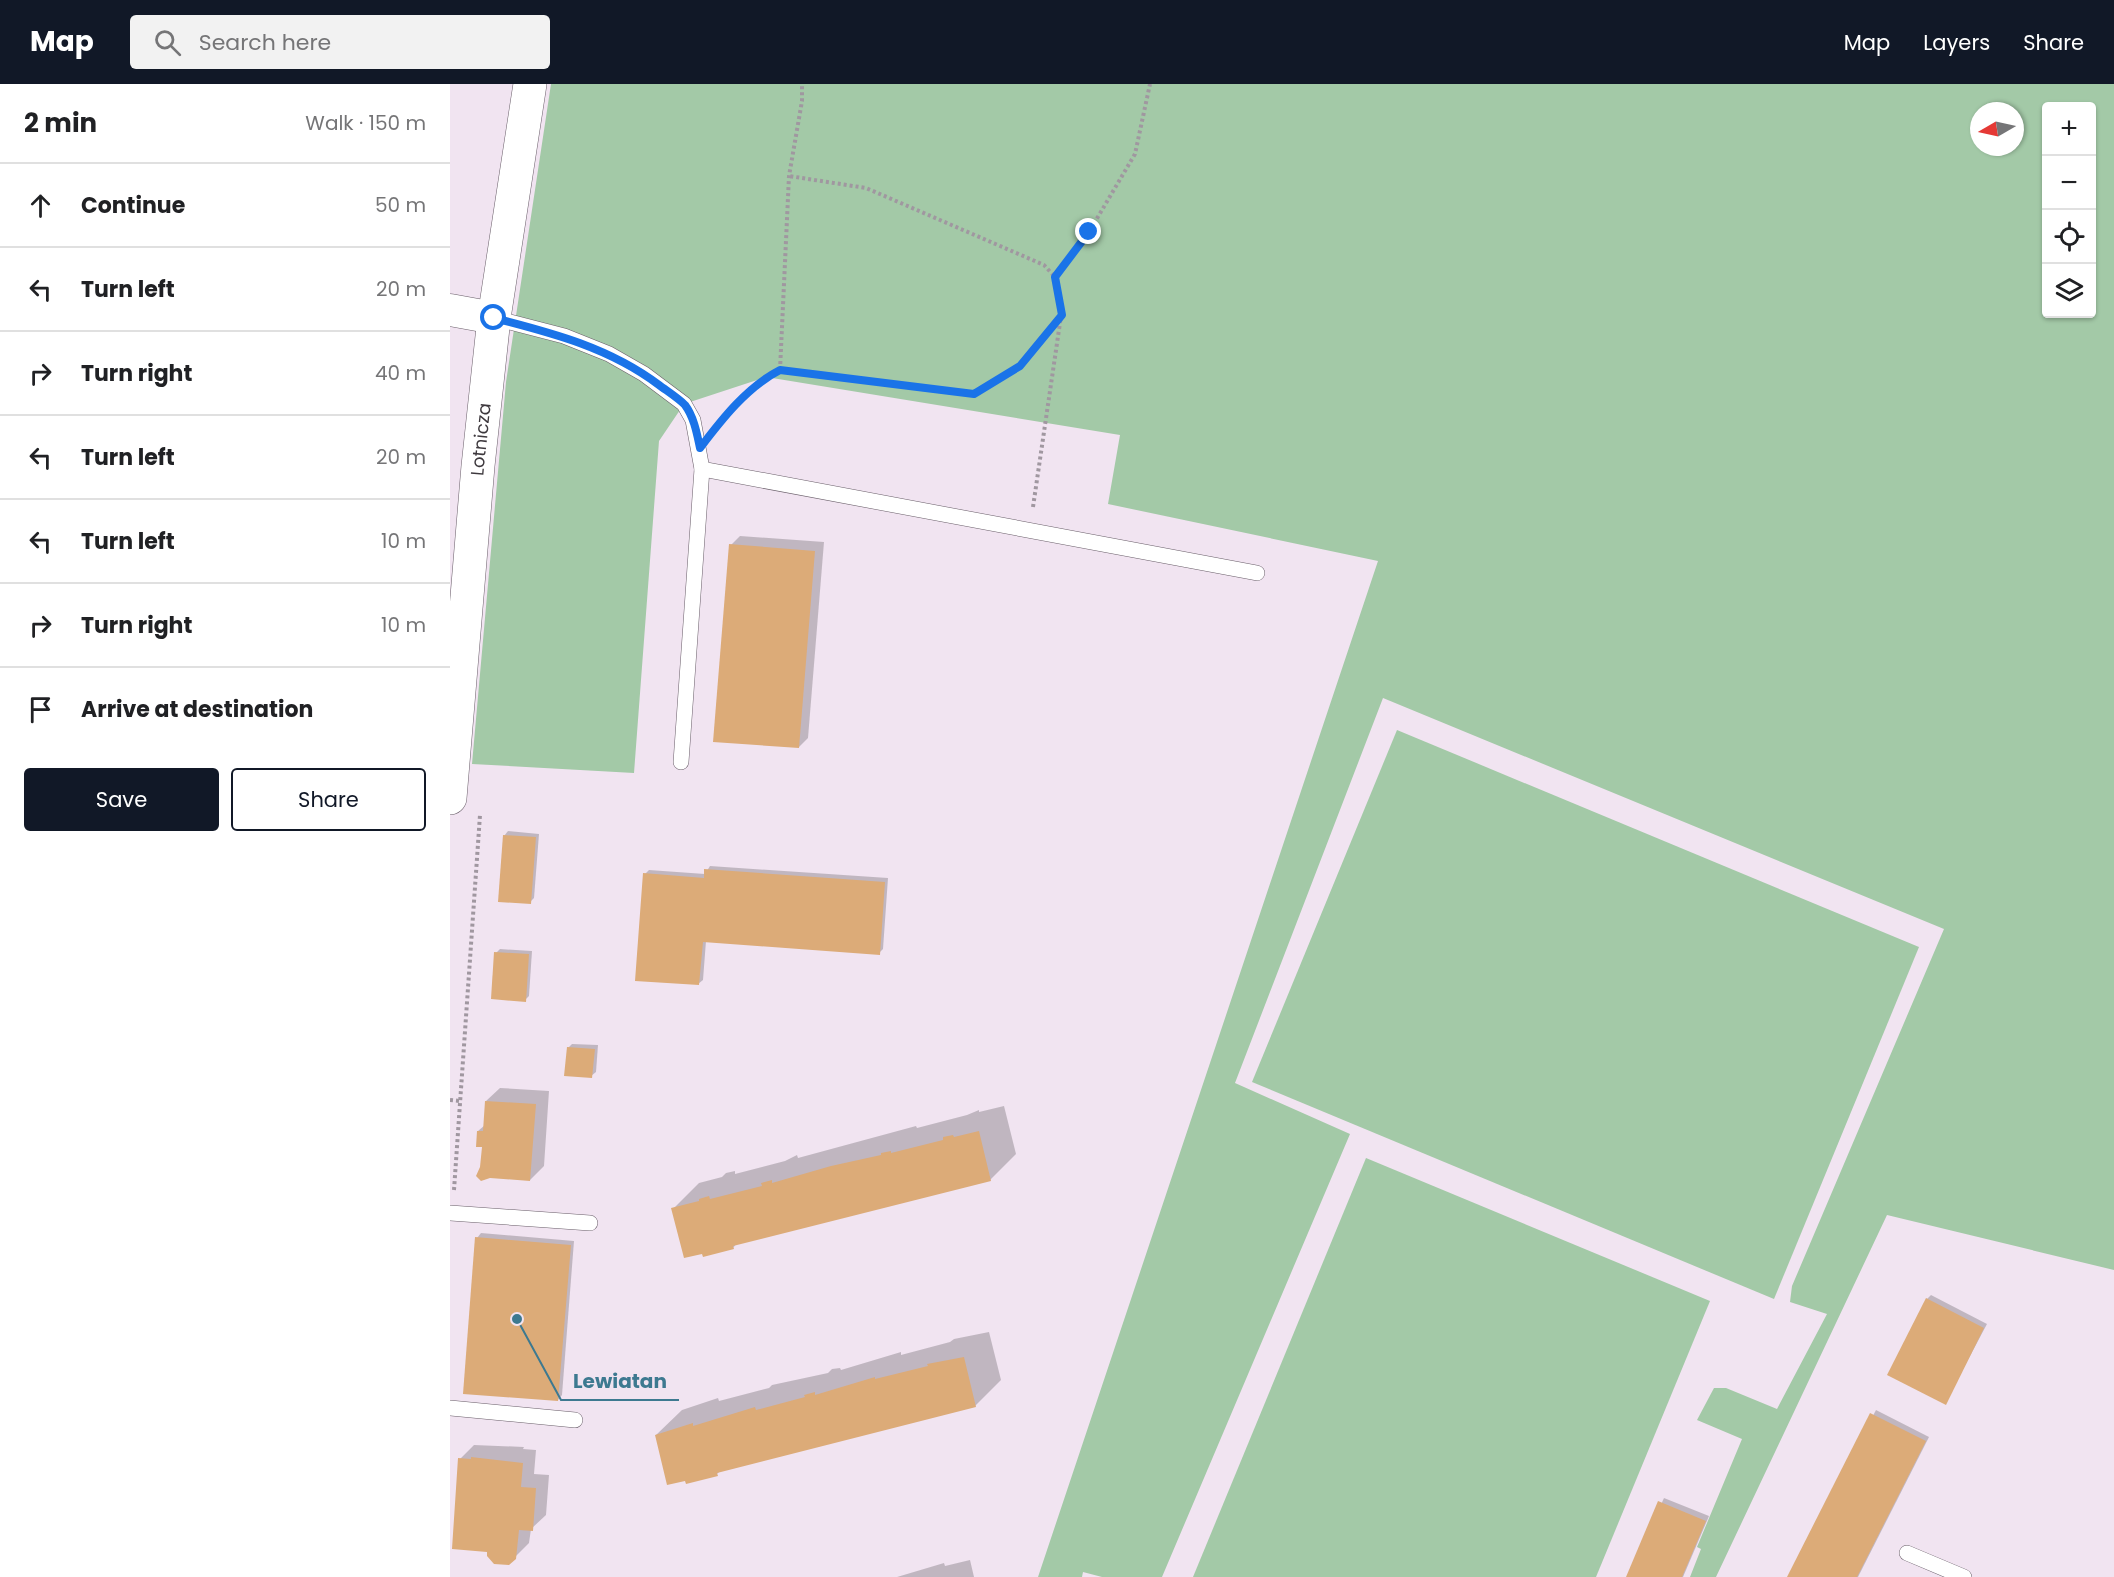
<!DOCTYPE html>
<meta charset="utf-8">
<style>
body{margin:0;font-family:Poppins,sans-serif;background:#f2f2f2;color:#202124}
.controls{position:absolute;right:18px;top:18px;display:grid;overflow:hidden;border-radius:6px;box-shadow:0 2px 4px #0004}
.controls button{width:54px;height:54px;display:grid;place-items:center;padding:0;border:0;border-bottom:2px solid #e0e0e0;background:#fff;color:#202124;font:30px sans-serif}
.compass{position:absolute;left:1520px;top:18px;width:54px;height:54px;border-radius:50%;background:#fff;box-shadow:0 2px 4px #0004;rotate:261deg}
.stop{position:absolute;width:18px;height:18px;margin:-14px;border:4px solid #1a73e8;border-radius:50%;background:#fff}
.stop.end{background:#1a73e8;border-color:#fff;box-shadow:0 2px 6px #0008}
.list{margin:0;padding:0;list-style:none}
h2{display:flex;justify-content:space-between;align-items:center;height:78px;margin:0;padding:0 24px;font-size:26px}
h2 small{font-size:20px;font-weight:400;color:#757577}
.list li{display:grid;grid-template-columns:39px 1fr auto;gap:18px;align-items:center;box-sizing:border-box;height:84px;padding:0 24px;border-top:2px solid #e0e0e0}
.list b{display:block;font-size:22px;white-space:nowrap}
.list em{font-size:20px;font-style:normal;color:#757577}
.actions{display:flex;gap:12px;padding:18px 24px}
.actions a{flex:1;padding:14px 0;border:2px solid #111827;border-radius:6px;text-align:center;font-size:21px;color:#111827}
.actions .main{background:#111827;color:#fff}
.icon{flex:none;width:33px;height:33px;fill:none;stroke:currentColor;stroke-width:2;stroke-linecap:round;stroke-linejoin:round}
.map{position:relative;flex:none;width:1664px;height:1493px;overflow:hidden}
header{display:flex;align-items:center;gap:36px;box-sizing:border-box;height:84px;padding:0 30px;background:#111827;color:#fff}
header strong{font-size:28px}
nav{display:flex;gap:33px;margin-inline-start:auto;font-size:21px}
.search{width:420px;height:54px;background:#f2f2f2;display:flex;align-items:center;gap:15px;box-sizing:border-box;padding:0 21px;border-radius:6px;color:#757577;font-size:22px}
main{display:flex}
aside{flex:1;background:#fff}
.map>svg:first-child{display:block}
.green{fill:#a3c9a7;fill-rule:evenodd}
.shadow{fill:#0003}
.building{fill:#dcab78}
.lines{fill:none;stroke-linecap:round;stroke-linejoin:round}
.service-casing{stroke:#695e69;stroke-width:16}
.minor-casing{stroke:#695e69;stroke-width:33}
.tertiary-casing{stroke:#695e69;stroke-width:34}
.path{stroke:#a097a0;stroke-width:4;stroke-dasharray:3 3;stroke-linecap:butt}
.service{stroke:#fff;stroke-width:15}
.minor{stroke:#fff;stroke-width:32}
.tertiary{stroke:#fff;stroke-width:33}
.route{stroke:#1a73e8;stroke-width:8}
.labels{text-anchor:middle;stroke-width:4.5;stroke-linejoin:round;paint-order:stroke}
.street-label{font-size:18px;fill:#3d383d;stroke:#f1e4f1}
.leader{fill:none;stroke:#3d7990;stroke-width:2}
.callout-dot{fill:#3d7990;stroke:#f1e4f1;stroke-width:2}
.callout-label{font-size:20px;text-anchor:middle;font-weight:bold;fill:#3d7990;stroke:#f1e4f1;stroke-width:4.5;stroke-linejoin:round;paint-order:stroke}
</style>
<header>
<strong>Map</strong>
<div class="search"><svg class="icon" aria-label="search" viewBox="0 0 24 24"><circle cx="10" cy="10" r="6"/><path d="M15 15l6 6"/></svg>Search here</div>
<nav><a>Map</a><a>Layers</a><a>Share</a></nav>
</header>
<main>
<aside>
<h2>2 min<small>Walk · 150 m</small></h2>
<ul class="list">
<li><svg class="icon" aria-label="ahead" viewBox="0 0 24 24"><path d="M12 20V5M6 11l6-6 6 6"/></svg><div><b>Continue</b></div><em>50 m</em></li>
<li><svg class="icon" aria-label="left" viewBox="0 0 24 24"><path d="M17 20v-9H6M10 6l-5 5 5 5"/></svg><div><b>Turn left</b></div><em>20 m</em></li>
<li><svg class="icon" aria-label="right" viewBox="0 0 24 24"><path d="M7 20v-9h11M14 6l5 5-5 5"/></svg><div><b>Turn right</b></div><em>40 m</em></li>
<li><svg class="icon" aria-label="left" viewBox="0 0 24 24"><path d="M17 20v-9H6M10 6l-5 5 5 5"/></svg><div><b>Turn left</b></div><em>20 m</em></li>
<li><svg class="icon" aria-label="left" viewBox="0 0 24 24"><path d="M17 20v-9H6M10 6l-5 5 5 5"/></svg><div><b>Turn left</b></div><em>10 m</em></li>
<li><svg class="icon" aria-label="right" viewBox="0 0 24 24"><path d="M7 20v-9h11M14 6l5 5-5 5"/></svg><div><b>Turn right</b></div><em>10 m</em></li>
<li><svg class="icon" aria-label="arrive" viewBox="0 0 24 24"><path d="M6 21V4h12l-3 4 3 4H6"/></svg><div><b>Arrive at destination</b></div></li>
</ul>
<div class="actions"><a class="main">Save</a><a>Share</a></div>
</aside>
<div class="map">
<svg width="1664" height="1493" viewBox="0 0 1664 1493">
<rect width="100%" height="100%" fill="#f1e4f1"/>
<g class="green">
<path d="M101,0H1664V1186L1437,1131L1266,1493H1240L1251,1465L1247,1463L1292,1355L1247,1336L1264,1304H1276L1327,1325L1377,1230L1340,1218L1342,1202L1494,845L933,614L785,999L900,1050L712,1493H652L633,1488L632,1493H588L928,477L658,420L670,351L316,293L234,320L209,357L184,689L22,680L56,298ZM1596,22H1642V230H1596ZM1529,27H1565V63H1529Z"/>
<polygon points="947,646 1469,863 1324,1215 802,998"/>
<polygon points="916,1074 1260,1217 1146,1493 743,1493"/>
</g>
<g class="shadow">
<polygon points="290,452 374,458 358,654 349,663 281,461"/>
<polygon points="58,747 89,750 84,814 80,818 54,752"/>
<polygon points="260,782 438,794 433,865 429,869 256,857 253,896 248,900 195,790 199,786 255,790"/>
<polygon points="50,865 82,867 79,912 75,916 46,869"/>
<polygon points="122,960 148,961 146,988 141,992 118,964"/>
<polygon points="50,1004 99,1007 94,1082 80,1096 33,1062 28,1047 35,1041 36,1017"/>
<polygon points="554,1022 566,1070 540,1096 287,1159 283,1164 223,1125 249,1099 272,1093 276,1089 285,1087 285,1090 335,1077 347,1071 348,1074 466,1042 467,1044 517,1031 529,1026 529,1028"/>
<polygon points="31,1149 124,1157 112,1311 108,1316 27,1154"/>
<polygon points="1481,1211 1537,1240 1495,1319 1477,1215"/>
<polygon points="539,1248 551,1296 525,1322 271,1386 267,1390 206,1351 232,1326 268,1314 269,1317 319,1304 322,1301 378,1289 382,1285 390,1284 391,1286 451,1268 451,1271 500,1258 504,1255"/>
<polygon points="1426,1326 1479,1353 1408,1493 1338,1493"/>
<polygon points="24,1361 74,1363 73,1365 86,1366 84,1390 99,1391 96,1431 81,1445 79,1459 58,1480 10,1375"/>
<polygon points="1214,1414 1259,1432 1233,1493 1178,1493"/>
<polygon points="520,1476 524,1493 447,1493 494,1479 495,1482"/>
</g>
<g class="building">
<polygon points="279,460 365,467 349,664 263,658"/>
<polygon points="53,751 86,753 81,820 48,818"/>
<polygon points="254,785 435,798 430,871 253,858 249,901 185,897 193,789 254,794"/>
<polygon points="44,868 79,870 76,918 41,915"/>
<polygon points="117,963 145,965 142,994 114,992"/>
<polygon points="35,1017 86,1020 80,1097 40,1094 31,1097 26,1092 30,1083 32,1063 26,1063 27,1047 33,1047"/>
<polygon points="529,1047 541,1097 283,1162 284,1165 253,1173 252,1170 234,1174 221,1124 249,1117 249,1115 259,1112 260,1115 312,1102 311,1099 322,1096 322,1099 381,1082 431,1071 431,1069 441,1067 441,1069 493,1056 493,1053 503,1051 504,1053"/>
<polygon points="25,1153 121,1161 108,1317 13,1310"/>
<polygon points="1476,1214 1534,1244 1496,1321 1437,1291"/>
<polygon points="514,1273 526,1323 267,1389 268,1392 236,1400 235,1397 217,1401 205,1351 243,1339 243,1342 305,1323 306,1326 355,1313 354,1311 365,1308 365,1311 425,1293 425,1295 478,1282 477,1280"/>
<polygon points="1420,1329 1476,1357 1407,1493 1337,1493"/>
<polygon points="21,1373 73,1379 71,1403 86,1404 83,1447 69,1446 66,1475 59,1481 44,1480 37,1472 37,1468 2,1465 8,1374 21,1375"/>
<polygon points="1208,1417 1256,1437 1232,1493 1176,1493"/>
</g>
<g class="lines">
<defs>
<g id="service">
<polyline points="44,234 114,252 159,270 194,290 234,320 243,336 252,385 231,678"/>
<polyline points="252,385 807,489"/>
<polyline points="0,1129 140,1139"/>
<polyline points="0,1324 125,1336"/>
<polyline points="1457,1469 1514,1493"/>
</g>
<polyline id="minor" points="0,226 44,234"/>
<g id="tertiary">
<path id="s1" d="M0,714L28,382L44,234L80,0"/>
</g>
</defs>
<use href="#service" class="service-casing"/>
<use href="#minor" class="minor-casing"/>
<use href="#tertiary" class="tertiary-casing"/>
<g class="path">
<polyline points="605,193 639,148 685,70 700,0"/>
<polyline points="330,286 339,92 352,17 352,0"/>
<polyline points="268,339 316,293 330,286 524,310 570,282 612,231 605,193 594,181 416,104 339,92"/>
<polyline points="583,423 611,232"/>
<polyline points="0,1016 10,1017"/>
<polyline points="4,1106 30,731"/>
</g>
<use href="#service" class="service"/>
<use href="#minor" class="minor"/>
<use href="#tertiary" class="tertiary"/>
</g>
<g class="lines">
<path class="route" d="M44,234C103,249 160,264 209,301C217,307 228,314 235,321C244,333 247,350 250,364C272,335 297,303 330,286L524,310L570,282L612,231L605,193L639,148"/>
</g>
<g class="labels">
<g class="street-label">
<text dy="6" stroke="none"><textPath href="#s1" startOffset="360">Lotnicza</textPath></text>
</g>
</g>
<path class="leader" d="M67 1235L111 1316H229"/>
<circle class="callout-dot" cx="67" cy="1235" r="6"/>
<g class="callout-label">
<text x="170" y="1304">Lewiatan</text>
</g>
</svg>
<div class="controls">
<button>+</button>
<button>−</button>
<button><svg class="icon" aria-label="locate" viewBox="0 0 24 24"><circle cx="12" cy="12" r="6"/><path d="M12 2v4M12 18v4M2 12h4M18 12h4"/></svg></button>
<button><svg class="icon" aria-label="layers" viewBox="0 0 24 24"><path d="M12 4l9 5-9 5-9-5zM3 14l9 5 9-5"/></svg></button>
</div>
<svg class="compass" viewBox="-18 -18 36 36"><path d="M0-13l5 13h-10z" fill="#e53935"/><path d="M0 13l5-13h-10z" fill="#757577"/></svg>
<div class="stop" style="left:44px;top:234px"></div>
<div class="stop end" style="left:639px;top:148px"></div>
</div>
</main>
